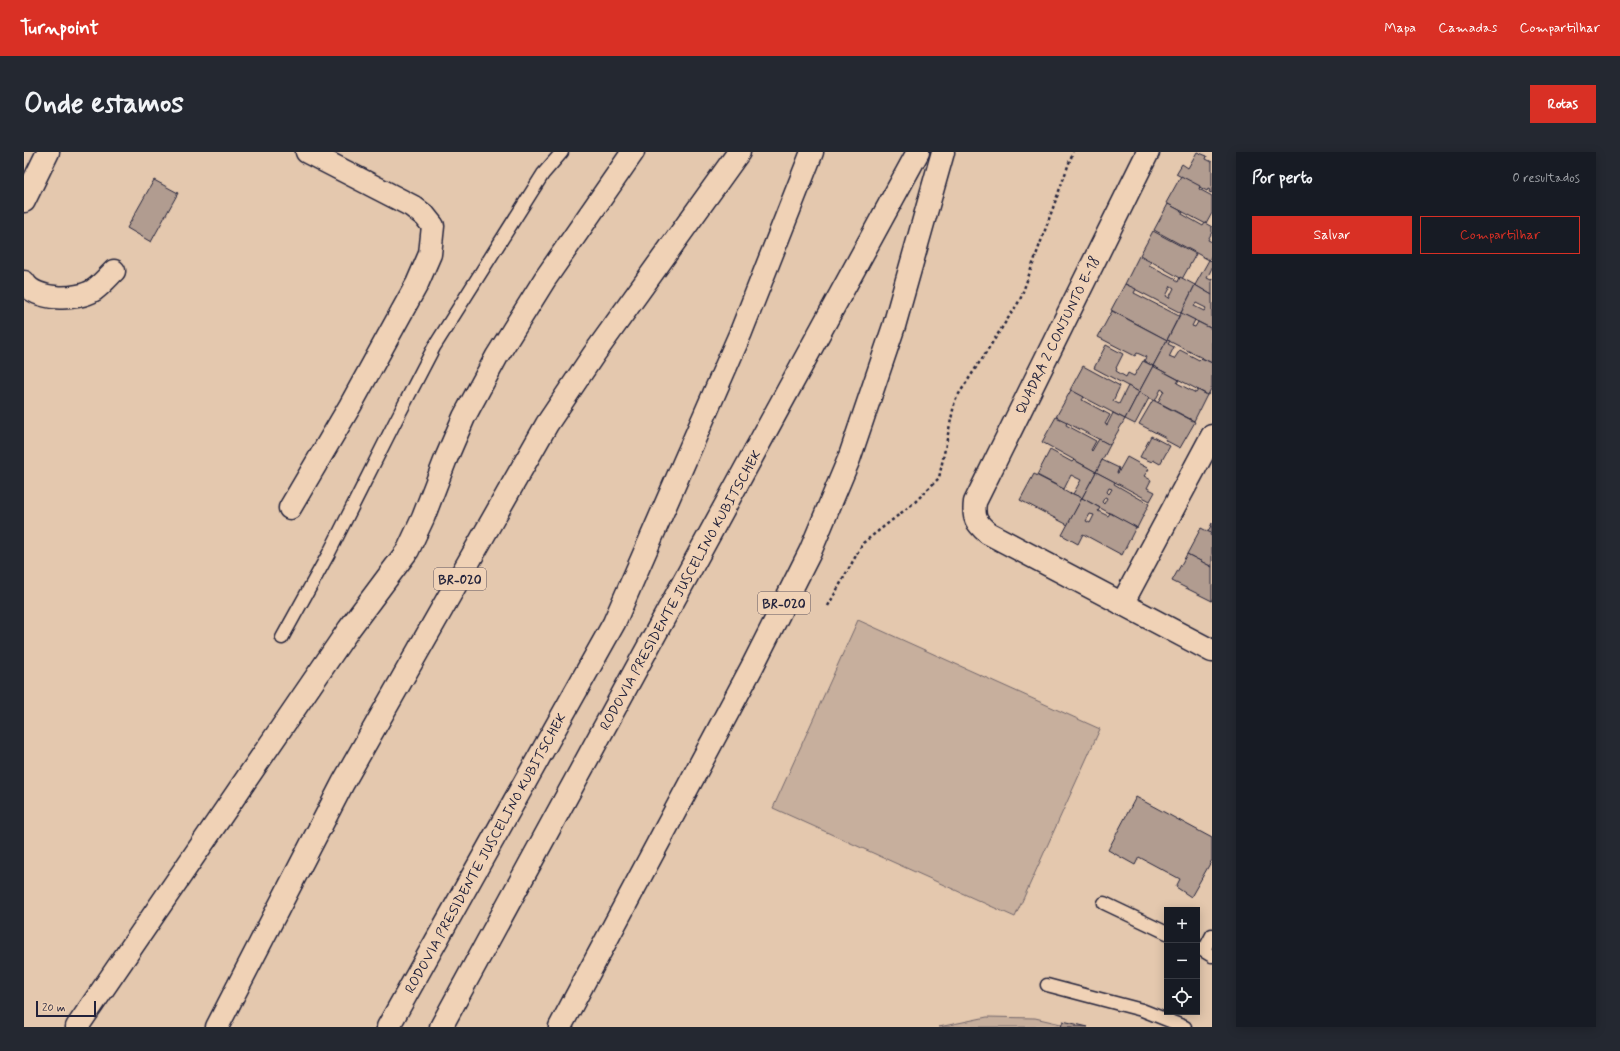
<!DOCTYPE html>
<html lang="pt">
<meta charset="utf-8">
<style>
body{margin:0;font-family:Mynerve,sans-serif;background:#242831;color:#f1f3f6}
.controls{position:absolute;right:12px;bottom:12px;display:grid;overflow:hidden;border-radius:0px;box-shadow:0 2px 10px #0003}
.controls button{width:36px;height:36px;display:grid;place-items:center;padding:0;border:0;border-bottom:1px solid #363941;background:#171b24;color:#f1f3f6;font:20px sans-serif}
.scale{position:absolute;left:12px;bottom:10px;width:60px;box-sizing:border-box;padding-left:4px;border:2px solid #22223b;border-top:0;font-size:11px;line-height:14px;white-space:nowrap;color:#22223b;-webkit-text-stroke:3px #f0d2b6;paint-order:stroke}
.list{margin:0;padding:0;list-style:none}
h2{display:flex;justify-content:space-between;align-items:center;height:52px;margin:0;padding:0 16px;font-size:17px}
h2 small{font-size:13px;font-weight:400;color:#9ea1a6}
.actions{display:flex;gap:8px;padding:12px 16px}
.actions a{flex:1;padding:9px 0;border:1px solid #d93025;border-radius:0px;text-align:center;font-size:14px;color:#d93025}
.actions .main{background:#d93025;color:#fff}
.icon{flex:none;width:22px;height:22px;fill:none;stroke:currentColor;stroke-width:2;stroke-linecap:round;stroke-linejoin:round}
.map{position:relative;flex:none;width:1188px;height:875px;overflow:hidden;border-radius:0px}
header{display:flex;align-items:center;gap:24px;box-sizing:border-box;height:56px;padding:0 20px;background:#d93025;color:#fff}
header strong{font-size:19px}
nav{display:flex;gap:22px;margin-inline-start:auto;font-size:14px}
.intro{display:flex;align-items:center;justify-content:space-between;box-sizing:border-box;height:96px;padding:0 24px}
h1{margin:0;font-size:28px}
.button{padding:10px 18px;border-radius:0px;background:#d93025;color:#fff;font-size:14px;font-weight:700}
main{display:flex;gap:24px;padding:0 24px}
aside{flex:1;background:#171b24;border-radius:0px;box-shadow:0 2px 10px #0003}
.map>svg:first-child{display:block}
.grass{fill:#c7af9d;stroke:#74686c}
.building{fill:#b19c90;stroke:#22223b;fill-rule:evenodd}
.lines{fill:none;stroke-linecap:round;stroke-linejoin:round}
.lane-casing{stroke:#22223b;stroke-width:15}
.street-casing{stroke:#22223b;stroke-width:25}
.highway-casing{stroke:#22223b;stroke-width:25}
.path{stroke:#22223b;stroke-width:2.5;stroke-dasharray:3 3;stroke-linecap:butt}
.lane{stroke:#f0d2b6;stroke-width:12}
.street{stroke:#f0d2b6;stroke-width:22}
.highway{stroke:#f0d2b6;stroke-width:22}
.labels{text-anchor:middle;stroke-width:4;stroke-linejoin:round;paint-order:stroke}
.shield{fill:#f0d2b6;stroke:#605760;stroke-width:1}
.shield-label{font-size:13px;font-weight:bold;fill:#22223b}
.street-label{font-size:14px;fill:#22223b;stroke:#f0d2b6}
</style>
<header>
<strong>Turnpoint</strong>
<nav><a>Mapa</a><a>Camadas</a><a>Compartilhar</a></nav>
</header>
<div class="intro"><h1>Onde estamos</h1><a class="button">Rotas</a></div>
<main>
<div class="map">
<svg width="1188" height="875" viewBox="0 0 1188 875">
<rect width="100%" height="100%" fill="#e4c8ae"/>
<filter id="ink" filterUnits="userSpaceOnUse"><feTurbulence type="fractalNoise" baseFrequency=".025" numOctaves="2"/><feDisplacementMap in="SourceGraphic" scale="8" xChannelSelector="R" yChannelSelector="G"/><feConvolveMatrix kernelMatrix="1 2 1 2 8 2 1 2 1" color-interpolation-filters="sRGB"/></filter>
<g filter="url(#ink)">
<g class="grass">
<polygon points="834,468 1076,577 991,765 749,656"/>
<polygon points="963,865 1011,866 1050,875 915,875"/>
</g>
<g class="building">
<polygon points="1173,0 1183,4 1182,7 1188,10 1188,41 1185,40 1186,38 1184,37 1183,39 1152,22 1158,12 1164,16"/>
<polygon points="1157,24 1176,34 1175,37 1188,44 1188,61 1182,72 1142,51"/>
<polygon points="130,28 154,41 127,90 103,76"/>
<polygon points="1144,52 1159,60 1158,62 1179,74 1181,71 1188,75 1188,80 1184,88 1188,90 1188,103 1185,108 1130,78"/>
<polygon points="1129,79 1172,102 1158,127 1116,103"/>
<path d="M1115,104L1127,110L1125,113L1152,127L1151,128L1154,130L1156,125L1171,133L1157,161L1101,132ZM1147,134L1150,136L1145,146L1142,144Z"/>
<polygon points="1185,108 1188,109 1188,116 1183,126 1187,128 1188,127 1188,143 1171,133"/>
<polygon points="1101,132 1112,137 1110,141 1155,164 1143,188 1087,158"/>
<path d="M1171,133L1188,143V177L1157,161ZM1172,151L1182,156L1180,159L1170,154Z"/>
<polygon points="1088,159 1143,188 1129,214 1120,209 1122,205 1113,201 1111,204 1074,185"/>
<polygon points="1157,161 1171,168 1168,174 1171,175 1174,170 1188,177 1188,211 1143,188"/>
<polygon points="1143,188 1146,189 1144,192 1150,195 1145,205 1150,207 1156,198 1175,208 1177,206 1188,211 1188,235 1184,243 1129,214"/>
<polygon points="1082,193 1099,202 1092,216 1093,217 1092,219 1102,225 1104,221 1110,224 1119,209 1129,214 1115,240 1070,216"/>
<polygon points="1059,214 1096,234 1089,249 1095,252 1104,234 1115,240 1101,267 1046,238"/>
<polygon points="1129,214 1155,228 1153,231 1172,241 1174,238 1183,243 1170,269 1134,250 1140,239 1137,237 1131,249 1115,240"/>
<polygon points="1047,238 1060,245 1058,248 1086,263 1081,272 1083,273 1089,261 1101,267 1086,293 1032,265"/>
<polygon points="1115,240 1125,246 1111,272 1101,267"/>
<polygon points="1129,248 1171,270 1156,296 1141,288 1142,286 1115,272"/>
<polygon points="1032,265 1043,270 1042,273 1072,289 1067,298 1068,299 1075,287 1086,293 1072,320 1018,290"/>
<polygon points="1127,284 1146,294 1136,312 1129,308 1128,310 1116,305"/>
<polygon points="1026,298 1048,310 1050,308 1072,320 1058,346 1049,342 1057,328 1047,323 1040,337 1013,323"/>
<polygon points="1103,305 1125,317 1120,324 1127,328 1123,336 1131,340 1126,349 1072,320 1078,308 1095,316 1093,321 1094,321"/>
<path d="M1072,320L1091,330L1090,332L1125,352L1113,376L1058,346ZM1085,336L1088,337L1085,342L1083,340ZM1081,345L1083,346L1080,352L1078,350Z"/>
<polygon points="1010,322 1039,337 1039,338 1046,342 1047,341 1058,346 1044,373 996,348"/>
<path d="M1058,346L1076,356L1074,359L1084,364L1086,361L1112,375L1098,403L1059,382L1054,392L1038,383ZM1066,362L1070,363L1066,371L1062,369Z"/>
<polygon points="1188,371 1188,382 1184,380"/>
<polygon points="1177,376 1187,381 1186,383 1188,384 1188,415 1163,402"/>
<polygon points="1163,402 1188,415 1188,449 1148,429"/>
<polygon points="1112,645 1188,686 1188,708 1167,745 1152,735 1156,727 1115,705 1111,713 1084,698"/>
<polygon points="1039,869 1064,875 1037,875"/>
</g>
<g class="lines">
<defs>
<g id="lane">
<polyline points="258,486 305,401 370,272 410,195 519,22 538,0"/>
<polyline points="1080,751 1143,781"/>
<polyline points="1173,795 1188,804"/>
<polyline points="1180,798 1188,783"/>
<polyline points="1023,833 1118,858 1161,875"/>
</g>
<g id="street">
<path d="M1124,0L951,350C949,366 952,371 964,381L1188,499"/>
<polyline points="0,49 24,0"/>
<path d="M0,130C11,149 53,149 70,138C77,133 84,125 90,119"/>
<polyline points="266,356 326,254 393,132 406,102 409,74 401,64 388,54 283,0"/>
<polyline points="1098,452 1188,284"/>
<polyline points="53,875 325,477 384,398 399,366 421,309 440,265 473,204 521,127 609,0"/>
</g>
<g id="highway">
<polyline points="193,875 319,631 523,272 570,202 715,0"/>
<polyline points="364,875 590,471 717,180 788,0"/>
<polyline points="417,875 894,0"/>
<polyline points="536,875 728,515 786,400 825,307 870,174 919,0"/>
</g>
</defs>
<use href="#lane" class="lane-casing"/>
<use href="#street" class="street-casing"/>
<use href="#highway" class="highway-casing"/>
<polyline class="path" points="804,454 839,391 891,350 915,326 931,248 996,148 1049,0"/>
<use href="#lane" class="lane"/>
<use href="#street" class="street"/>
<use href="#highway" class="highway"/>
</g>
</g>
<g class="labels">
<g class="shield">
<rect x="410" y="416" width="52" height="22" rx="3"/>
<rect x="734" y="440" width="52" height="22" rx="3"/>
</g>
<g class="shield-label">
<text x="436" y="432">BR-020</text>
<text x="760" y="456">BR-020</text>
</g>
<g class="street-label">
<text transform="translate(1033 183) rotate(-64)" y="5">QUADRA 2 CONJUNTO E-18</text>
<text transform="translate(656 438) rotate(-61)" y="5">RODOVIA PRESIDENTE JUSCELINO KUBITSCHEK</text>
<text transform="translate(461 701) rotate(-61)" y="5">RODOVIA PRESIDENTE JUSCELINO KUBITSCHEK</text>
</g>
</g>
</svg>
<div class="controls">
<button>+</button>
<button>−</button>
<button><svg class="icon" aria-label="locate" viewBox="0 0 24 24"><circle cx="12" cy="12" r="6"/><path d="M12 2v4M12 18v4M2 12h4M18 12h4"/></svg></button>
</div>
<div class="scale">20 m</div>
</div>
<aside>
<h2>Por perto<small>0 resultados</small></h2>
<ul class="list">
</ul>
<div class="actions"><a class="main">Salvar</a><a>Compartilhar</a></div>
</aside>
</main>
